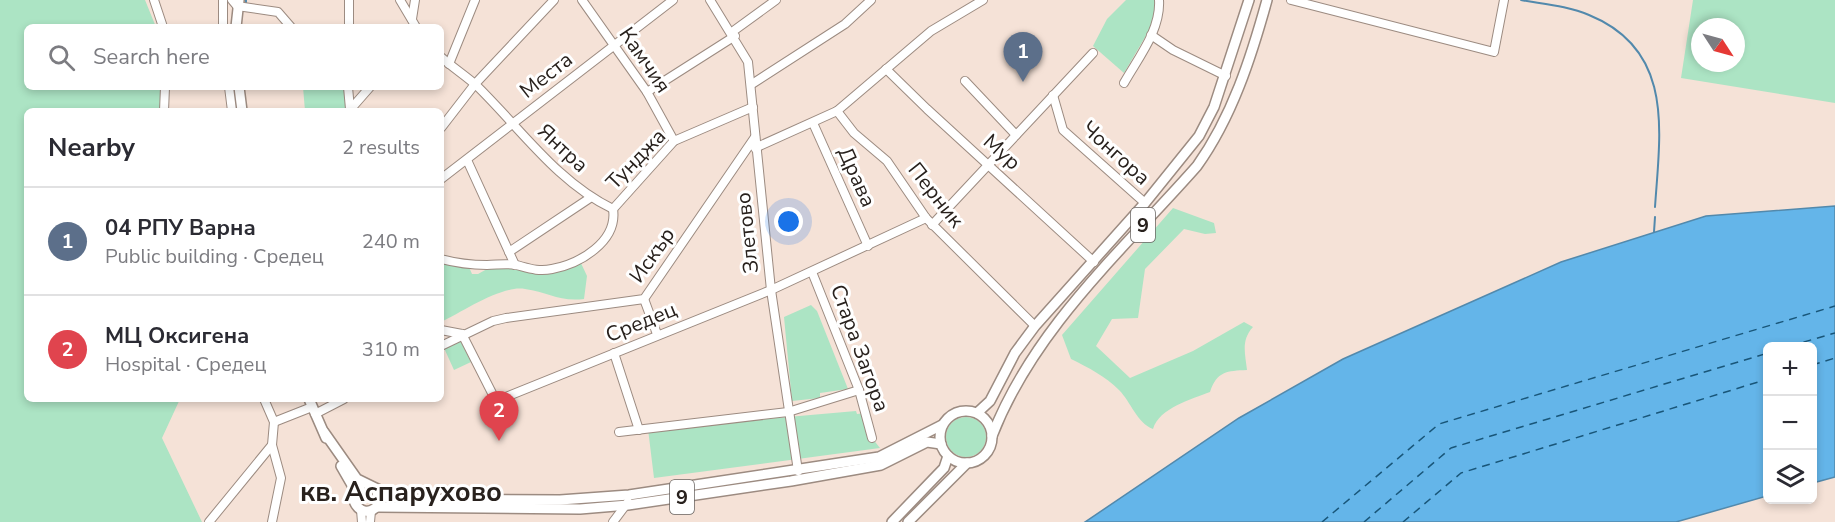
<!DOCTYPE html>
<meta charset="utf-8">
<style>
body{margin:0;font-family:"Nunito Sans",sans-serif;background:#f2f2f3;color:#2b2b33}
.controls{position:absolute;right:18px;bottom:18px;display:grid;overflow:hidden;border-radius:9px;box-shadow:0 3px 9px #0003}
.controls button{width:54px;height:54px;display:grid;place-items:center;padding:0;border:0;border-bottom:2px solid #e1e1e2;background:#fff;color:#2b2b33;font:30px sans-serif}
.compass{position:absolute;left:1691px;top:18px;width:54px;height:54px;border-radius:50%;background:#fff;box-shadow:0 3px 9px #0003;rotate:126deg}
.you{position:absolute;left:789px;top:222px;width:21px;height:21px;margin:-15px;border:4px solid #fff;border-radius:50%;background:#1a73e8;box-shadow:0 0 0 9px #1a73e833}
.badge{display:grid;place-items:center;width:39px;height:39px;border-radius:50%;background:#ea580c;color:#fff;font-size:20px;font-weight:700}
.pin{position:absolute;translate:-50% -50px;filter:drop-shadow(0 2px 3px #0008)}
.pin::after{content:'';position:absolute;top:32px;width:21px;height:18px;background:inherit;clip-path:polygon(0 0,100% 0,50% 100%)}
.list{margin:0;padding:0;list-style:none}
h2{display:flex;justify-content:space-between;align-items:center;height:78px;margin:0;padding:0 24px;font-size:26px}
h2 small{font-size:20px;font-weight:400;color:#7c7c81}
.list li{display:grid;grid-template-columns:39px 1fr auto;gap:18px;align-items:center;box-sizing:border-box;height:108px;padding:0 24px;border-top:2px solid #e1e1e2}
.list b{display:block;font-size:22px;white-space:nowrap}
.list p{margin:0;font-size:20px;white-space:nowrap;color:#7c7c81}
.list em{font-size:20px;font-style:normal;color:#7c7c81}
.icon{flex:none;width:33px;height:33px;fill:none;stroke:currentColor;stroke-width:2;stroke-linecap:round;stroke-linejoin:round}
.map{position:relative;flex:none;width:1835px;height:522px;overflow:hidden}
.search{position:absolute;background:#fff;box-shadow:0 3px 9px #0003;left:24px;top:24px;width:420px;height:66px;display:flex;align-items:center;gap:15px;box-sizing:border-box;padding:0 21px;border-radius:9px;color:#7c7c81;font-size:22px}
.panel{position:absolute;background:#fff;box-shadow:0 3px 9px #0003;left:24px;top:108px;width:420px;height:294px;border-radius:9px}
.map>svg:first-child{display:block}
.green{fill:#ace4c4;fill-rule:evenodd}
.water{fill:#64b5e9;stroke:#5289ac;stroke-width:1.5}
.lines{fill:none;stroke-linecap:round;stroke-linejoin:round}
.stream{stroke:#5289ac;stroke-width:2}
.ferry{stroke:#195679;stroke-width:1.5;stroke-dasharray:8 6;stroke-linecap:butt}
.minor-casing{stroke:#9c8b81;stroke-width:10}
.major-casing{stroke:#9c8b81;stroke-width:12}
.minor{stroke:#fff;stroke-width:8}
.major{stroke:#fff;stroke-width:9}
.labels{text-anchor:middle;stroke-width:6;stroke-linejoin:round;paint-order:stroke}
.shield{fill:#fff;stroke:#686461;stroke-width:1.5}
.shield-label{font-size:20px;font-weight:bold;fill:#28211d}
.street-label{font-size:21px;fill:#28211d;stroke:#fff}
.district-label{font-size:27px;font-weight:bold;fill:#28211d;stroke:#fff}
</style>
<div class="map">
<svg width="1835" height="522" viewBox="0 0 1835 522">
<rect width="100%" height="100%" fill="#f5e2d7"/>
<g class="green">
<polygon points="0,0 145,0 156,27 27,27 27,87 161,87 160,111 27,111 27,399 180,399 162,438 202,522 0,522"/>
<polygon points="1126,0 1156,0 1154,22 1124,73 1093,46 1107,19"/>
<path d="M1693,0H1835V103L1681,78ZM1700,27H1736V63H1700Z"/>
<polygon points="303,87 348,87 349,111 305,111"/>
<path d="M1173,208L1214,223L1216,233L1205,234L1184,229L1145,269L1138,318L1112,319L1096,346L1130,378L1193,351L1244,322L1253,327C1241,340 1245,353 1247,370C1227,371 1217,371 1210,392C1192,399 1159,408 1153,429C1137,423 1131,402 1119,390C1105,376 1089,368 1071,359L1062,335Z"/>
<path d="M580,261L587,276L584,299C559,302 548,292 525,289C501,285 464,311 441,322V262L469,267L472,274H478L487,269H516L539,273Z"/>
<polygon points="811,305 817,311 848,389 820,393 820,398 792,401 784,317"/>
<polygon points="460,340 471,362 454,370 444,348"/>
<polygon points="856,411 857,414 865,413 872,438 880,448 654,478 648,429"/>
<circle cx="966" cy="437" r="20"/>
</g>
<polygon class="water" points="1835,206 1835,477 1813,483 1812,346 1768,346 1767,496 1676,522 1085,522 1239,418 1343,359 1561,262 1706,216"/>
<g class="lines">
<g class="stream">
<path d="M1521,0C1543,4 1568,6 1589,15C1675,50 1660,132 1655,207"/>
<polyline points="246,3 246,0"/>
<polyline points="1654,232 1655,217"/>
</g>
<g class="ferry">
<polyline points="1790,346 1835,333"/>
<polyline points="1812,365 1835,358"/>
<polyline points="1322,522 1439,424 1835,306"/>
<polyline points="1364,522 1451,448 1768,353"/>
<polyline points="1403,522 1461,473 1768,379"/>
</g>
<defs>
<g id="minor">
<polyline points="154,0 163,27"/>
<polyline points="223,0 223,27"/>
<polyline points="232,0 237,6 278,12 291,27"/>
<polyline points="400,0 416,27"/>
<polyline points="582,0 647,92 674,141"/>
<polyline points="710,0 748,62 771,290 798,471"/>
<polyline points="1291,0 1494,52 1504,0"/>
<polyline points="412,19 415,0"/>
<polyline points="349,27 349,0"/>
<polyline points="732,32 776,0"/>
<polyline points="1151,35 1173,50 1226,76"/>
<path d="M441,57C452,67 466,76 477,86C520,128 558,183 613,209"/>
<polyline points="449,64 475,0"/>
<polyline points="886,69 927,109 1094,262"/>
<polyline points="965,81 1016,135"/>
<path d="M1124,83C1138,58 1161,30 1159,0"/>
<polyline points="752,84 845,24 871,0"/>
<polyline points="229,87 232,111"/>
<polyline points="348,87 350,109"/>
<polyline points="647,92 735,36"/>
<polyline points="1053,95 1063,130 1145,203"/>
<polyline points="164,111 165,87"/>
<polyline points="349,111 370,87"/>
<polyline points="837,111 854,133 887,161 926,218 1035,326"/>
<polyline points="813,123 868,246"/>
<polyline points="441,128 475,84 554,0"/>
<polyline points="755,148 837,111 931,31 983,0"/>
<polyline points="467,160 515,265"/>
<polyline points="441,179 673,0"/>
<polyline points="613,209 674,141 753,107"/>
<polyline points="932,225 1093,53"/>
<polyline points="509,252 590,198"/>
<path d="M441,259C456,263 472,265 487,265C496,265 507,263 516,265C528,268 538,272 552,269C579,264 618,242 613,209"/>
<polyline points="812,272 859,390 872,438"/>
<polyline points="644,299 657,334"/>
<polyline points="441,330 462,334"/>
<polyline points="462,334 496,401 771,290 926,218"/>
<polyline points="441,346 493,321 506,318 644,299 755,137"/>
<polyline points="614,353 639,430"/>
<polyline points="315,414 344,399"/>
<polyline points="274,422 312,407"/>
<polyline points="619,432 788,412 859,390"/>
<polyline points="361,510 362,522"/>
<polyline points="209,522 272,445 274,422 264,399"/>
<polyline points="272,522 281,478 272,445"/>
<polyline points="370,522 371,511"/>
<polyline points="613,522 628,502"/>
</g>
<g id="major">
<polyline points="236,27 239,0"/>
<polyline points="239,87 242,111"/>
<polyline points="309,399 326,438"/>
<circle cx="966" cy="437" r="26"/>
<polyline points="977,413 990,401 1015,353 1035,326 1145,203 1199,136 1214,107 1249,0"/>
<polyline points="324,432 357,479 398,499 560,500 629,495 879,457 942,425"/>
<path d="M992,436C1034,328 1122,251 1197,166C1232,117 1251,58 1267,0"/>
<polyline points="341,466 356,492"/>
<path d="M360,488L354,501C359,513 371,515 379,504L377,491"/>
<polyline points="377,507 580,509 628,505 791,481 881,465 927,442 941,444"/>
<polyline points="892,522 944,468 948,456"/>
<polyline points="908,522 967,463"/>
</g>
</defs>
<use href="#minor" class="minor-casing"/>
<use href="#major" class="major-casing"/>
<use href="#minor" class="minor"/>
<use href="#major" class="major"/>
</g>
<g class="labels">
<g class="shield">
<rect x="1131" y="208" width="24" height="34" rx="4.5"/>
<rect x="670" y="480" width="24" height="34" rx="4.5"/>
</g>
<g class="shield-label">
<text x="1143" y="232">9</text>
<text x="682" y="504">9</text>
</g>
<g class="street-label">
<text transform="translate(645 60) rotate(56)" y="7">Камчия</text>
<text transform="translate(546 75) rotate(-38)" y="7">Места</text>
<text transform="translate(563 148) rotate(43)" y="7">Янтра</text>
<text transform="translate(1002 152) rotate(42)" y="7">Мур</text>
<text transform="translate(1116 153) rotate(42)" y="7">Чонгора</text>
<text transform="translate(636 159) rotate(-46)" y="7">Тунджа</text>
<text transform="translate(857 177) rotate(66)" y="7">Драва</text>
<text transform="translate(936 195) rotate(52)" y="7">Перник</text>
<text transform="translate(747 233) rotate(-96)" y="7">Злетово</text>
<text transform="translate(652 255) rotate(-55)" y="7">Искър</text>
<text transform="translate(641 322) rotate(-22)" y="7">Средец</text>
<text transform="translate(860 348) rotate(70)" y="7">Стара Загора</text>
</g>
<g class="district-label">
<text x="401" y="501">кв. Аспарухово</text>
</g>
</g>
</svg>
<div class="controls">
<button>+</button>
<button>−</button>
<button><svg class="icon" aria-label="layers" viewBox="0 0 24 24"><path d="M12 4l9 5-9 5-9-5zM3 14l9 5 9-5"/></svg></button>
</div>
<svg class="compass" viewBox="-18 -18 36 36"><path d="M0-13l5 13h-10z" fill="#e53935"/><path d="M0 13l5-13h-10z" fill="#7c7c81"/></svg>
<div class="you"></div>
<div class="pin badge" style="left:1023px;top:82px;background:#5c6f8a">1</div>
<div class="pin badge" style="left:499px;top:441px;background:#e0444e">2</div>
<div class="search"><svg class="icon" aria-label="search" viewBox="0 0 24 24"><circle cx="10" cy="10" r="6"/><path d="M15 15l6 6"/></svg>Search here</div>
<section class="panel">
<h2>Nearby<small>2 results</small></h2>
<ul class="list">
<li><span class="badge" style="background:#5c6f8a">1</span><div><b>04 РПУ Варна</b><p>Public building · Средец</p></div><em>240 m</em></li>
<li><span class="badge" style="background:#e0444e">2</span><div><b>МЦ Оксигена</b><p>Hospital · Средец</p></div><em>310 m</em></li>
</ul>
</section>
</div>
